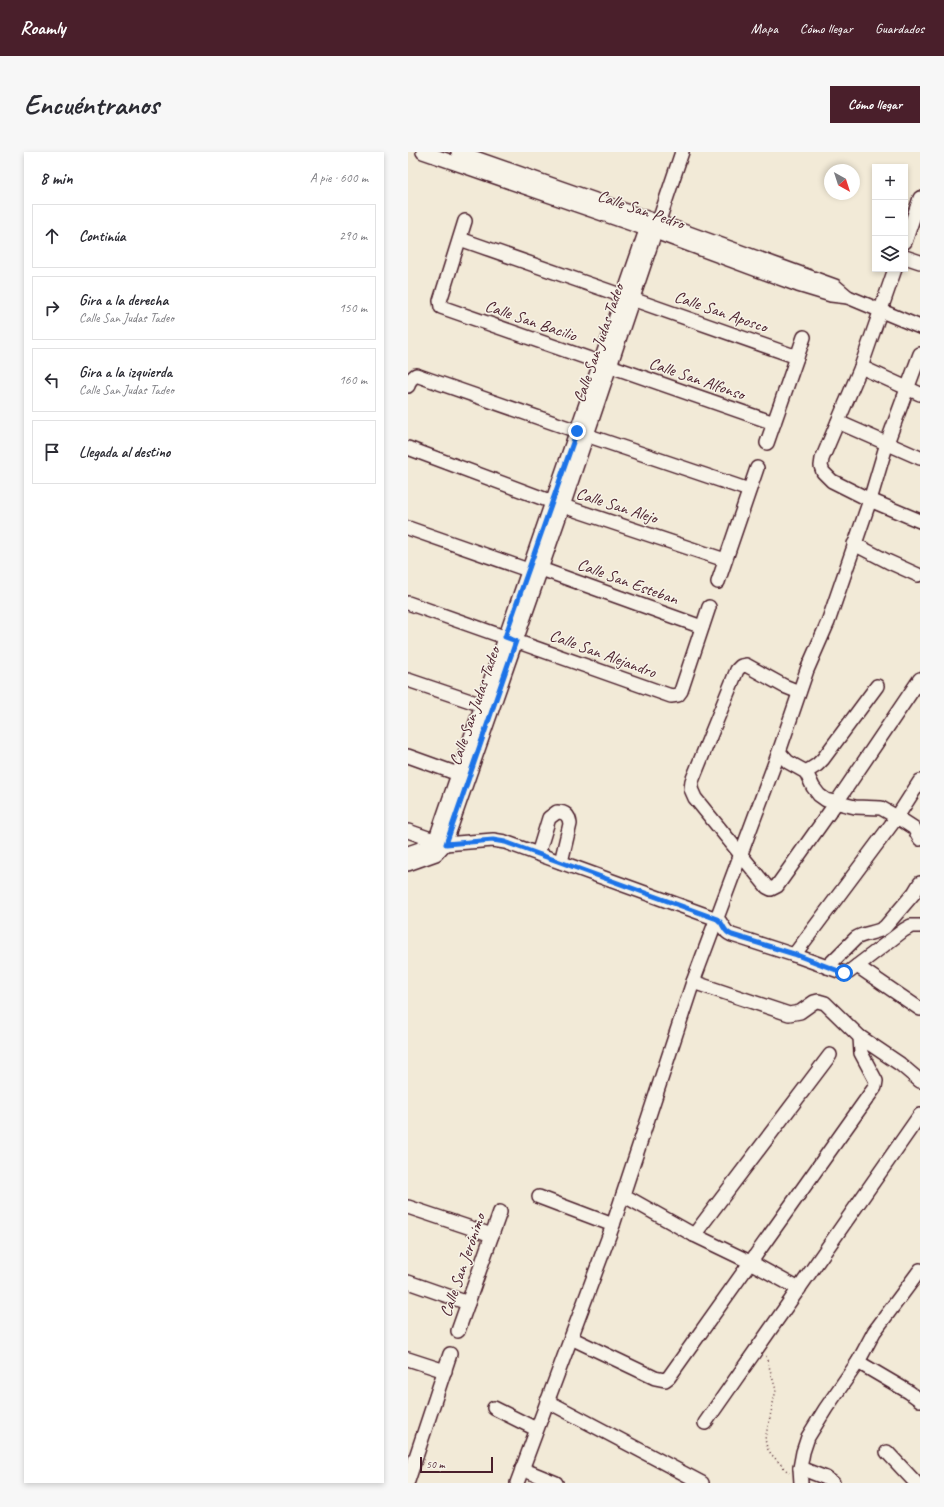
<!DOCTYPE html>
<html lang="es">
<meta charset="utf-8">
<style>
body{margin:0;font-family:Caveat,sans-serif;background:#f7f7f7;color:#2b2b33}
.controls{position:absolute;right:12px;top:12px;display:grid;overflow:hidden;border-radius:0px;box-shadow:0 2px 6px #0003}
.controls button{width:36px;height:36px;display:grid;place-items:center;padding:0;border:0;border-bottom:1px solid #e1e1e2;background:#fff;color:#2b2b33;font:20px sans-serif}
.compass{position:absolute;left:416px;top:12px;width:36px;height:36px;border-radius:50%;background:#fff;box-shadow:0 2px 6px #0003;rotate:141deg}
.scale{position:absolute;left:12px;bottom:10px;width:73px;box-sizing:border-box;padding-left:4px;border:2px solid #4a1f2b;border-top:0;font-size:11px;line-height:14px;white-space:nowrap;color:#4a1f2b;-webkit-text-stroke:3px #f7f3e8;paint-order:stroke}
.stop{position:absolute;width:12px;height:12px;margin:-9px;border:3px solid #1a73e8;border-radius:50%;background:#fff}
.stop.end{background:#1a73e8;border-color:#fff;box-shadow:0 1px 4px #0008}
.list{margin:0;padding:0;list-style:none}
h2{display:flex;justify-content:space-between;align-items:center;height:52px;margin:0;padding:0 16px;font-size:17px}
h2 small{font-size:13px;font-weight:400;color:#7c7c81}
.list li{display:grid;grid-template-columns:26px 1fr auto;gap:12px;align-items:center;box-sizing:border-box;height:64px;margin:0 8px 8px;padding:0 8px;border:1px solid #e1e1e2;border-radius:0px}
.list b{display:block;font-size:15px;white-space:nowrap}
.list p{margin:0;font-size:13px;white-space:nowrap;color:#7c7c81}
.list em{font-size:13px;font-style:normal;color:#7c7c81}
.icon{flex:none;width:22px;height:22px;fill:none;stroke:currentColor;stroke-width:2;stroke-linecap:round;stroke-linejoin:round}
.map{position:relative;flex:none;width:512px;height:1331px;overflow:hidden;border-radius:0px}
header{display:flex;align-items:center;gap:24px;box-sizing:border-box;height:56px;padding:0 20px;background:#4a1f2b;color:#fff}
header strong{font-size:19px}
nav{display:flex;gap:22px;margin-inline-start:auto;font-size:14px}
.intro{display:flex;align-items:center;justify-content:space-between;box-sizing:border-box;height:96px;padding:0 24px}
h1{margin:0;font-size:28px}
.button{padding:10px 18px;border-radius:0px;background:#4a1f2b;color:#fff;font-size:14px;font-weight:700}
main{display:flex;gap:24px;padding:0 24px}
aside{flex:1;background:#fff;border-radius:0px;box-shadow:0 2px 6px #0003}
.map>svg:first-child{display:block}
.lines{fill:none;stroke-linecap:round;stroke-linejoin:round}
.minor-casing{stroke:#4a1f2b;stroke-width:16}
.path{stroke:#4a1f2b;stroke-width:1.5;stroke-dasharray:1 3;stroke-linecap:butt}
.minor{stroke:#f7f3e8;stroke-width:13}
.route{stroke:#1a73e8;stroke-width:5}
.labels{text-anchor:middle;stroke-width:3;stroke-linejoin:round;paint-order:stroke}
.street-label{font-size:17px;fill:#4a1f2b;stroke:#f7f3e8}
</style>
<header>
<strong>Roamly</strong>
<nav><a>Mapa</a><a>Cómo llegar</a><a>Guardados</a></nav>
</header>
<div class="intro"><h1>Encuéntranos</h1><a class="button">Cómo llegar</a></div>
<main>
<aside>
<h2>8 min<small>A pie · 600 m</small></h2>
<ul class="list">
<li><svg class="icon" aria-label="ahead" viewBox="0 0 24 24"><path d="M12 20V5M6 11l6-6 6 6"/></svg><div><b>Continúa</b></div><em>290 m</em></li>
<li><svg class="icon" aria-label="right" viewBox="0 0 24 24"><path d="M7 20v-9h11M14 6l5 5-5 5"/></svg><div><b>Gira a la derecha</b><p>Calle San Judas Tadeo</p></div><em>150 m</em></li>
<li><svg class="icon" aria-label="left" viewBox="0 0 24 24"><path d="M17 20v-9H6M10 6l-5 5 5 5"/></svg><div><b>Gira a la izquierda</b><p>Calle San Judas Tadeo</p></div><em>160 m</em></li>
<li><svg class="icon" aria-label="arrive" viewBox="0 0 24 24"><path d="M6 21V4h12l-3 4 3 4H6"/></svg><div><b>Llegada al destino</b></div></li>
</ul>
</aside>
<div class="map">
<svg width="512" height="1331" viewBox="0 0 512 1331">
<rect width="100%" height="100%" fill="#f2ead7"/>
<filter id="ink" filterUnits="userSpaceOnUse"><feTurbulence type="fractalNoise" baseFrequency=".025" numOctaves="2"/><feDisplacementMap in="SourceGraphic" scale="8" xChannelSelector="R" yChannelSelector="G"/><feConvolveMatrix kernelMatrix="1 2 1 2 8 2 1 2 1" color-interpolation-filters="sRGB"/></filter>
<g filter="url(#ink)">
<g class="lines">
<defs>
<g id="minor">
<polyline points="15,0 247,80 390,133 423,143 440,145"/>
<polyline points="50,0 250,70 427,134 440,145 512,175"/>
<polyline points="57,69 32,149 33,155 366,271"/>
<polyline points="52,87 215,144"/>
<polyline points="497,90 512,46"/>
<polyline points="497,105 512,110"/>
<polyline points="487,117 453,215 414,307 413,314 415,320 424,329 462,348 512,369"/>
<polyline points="224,147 389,205"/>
<polyline points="453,215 512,242"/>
<polyline points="0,234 2,228 8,223 169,279"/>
<polyline points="430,270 512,306"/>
<polyline points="178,283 341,338"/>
<polyline points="359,291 396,185"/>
<polyline points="0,296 155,354 317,408"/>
<polyline points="0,376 120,418"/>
<polyline points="446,392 481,410 510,423"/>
<polyline points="133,417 294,475"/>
<polyline points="310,430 349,316"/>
<polyline points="0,451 263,544 270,543 273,539 301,455"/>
<polyline points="0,528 74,553"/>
<polyline points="469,534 415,607 409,613 398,620 405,635 411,643 418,648 447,655 473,656 489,665 506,676 512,687"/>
<polyline points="391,540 376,534 338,513 333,514 329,518 284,629 283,637 287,646 359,735 363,737 369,734 428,651 512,527"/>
<polyline points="371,600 380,610 398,620"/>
<polyline points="0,604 50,622"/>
<path d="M0,679L37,692L85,688L97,690L309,767C316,772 314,779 324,783L386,803L436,821L441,820L496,778L503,774H512"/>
<polyline points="0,701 18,695 27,689 237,81"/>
<path d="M130,702L141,666L149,660C157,660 161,663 162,672L153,710"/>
<polyline points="0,712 28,702 37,692 155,354 274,0"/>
<polyline points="386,803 489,665 512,629"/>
<polyline points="449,814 512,857"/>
<path d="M419,815L448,786C458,780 468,782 477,775L506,741L512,731"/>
<polyline points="285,830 381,862 392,860 406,850 410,849 417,851 452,885 492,912 512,929"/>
<polyline points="215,1043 286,1083 342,1110 391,1137"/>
<polyline points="131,1045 205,1073"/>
<polyline points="0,1055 84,1083"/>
<polyline points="286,1083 422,903"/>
<polyline points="0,1130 60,1151"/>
<polyline points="50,1179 92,1060"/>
<polyline points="163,1186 247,1226 257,1228 261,1225 467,935 468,929 453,901 452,885"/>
<polyline points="0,1207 37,1219"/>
<polyline points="450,1210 501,1240 512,1248"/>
<polyline points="139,1249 294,1331"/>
<polyline points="86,1256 128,1277"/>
<polyline points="297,1271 512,963"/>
<polyline points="479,1300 508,1331"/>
<polyline points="392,1316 418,1326 425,1331"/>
<polyline points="114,1317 148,1331"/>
<polyline points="0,1329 42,1202"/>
<polyline points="109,1331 205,1073 285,830 371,600 399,518 420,470 462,348 479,291 512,202"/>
<polyline points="393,1331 392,1316 395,1300 400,1285 418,1256 450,1210 466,1180 512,1118"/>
</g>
</defs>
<use href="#minor" class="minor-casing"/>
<polyline class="path" points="358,1204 368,1238 357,1287 359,1296 363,1302 381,1321"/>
<use href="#minor" class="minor"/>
</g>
</g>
<g class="lines" filter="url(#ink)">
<path class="route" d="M169,279L97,485L108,489L38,692L85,688L97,690L309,767C317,772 314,779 324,783L386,802L436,821"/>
</g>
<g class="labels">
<g class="street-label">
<text transform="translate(233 57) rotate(19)" y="6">Calle San Pedro</text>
<text transform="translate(313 159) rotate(19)" y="6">Calle San Aposco</text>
<text transform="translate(123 168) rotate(19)" y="6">Calle San Bacilio</text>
<text transform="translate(190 191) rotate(-71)" y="6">Calle San Judas Tadeo</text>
<text transform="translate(289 226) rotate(19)" y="6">Calle San Alfonso</text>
<text transform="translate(209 353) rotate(18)" y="6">Calle San Alejo</text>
<text transform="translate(220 429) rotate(20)" y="6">Calle San Esteban</text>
<text transform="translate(195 501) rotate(20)" y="6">Calle San Alejandro</text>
<text transform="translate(66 554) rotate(-71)" y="6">Calle San Judas Tadeo</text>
<text transform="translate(54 1113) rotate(-71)" y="6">Calle San Jerónimo</text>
</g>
</g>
</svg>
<div class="controls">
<button>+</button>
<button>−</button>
<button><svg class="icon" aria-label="layers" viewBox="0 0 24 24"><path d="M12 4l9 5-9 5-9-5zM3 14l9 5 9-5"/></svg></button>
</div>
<svg class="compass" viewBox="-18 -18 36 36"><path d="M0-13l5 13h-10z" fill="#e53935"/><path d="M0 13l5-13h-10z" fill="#7c7c81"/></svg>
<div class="scale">50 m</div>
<div class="stop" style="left:436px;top:821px"></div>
<div class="stop end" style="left:169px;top:279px"></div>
</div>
</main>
